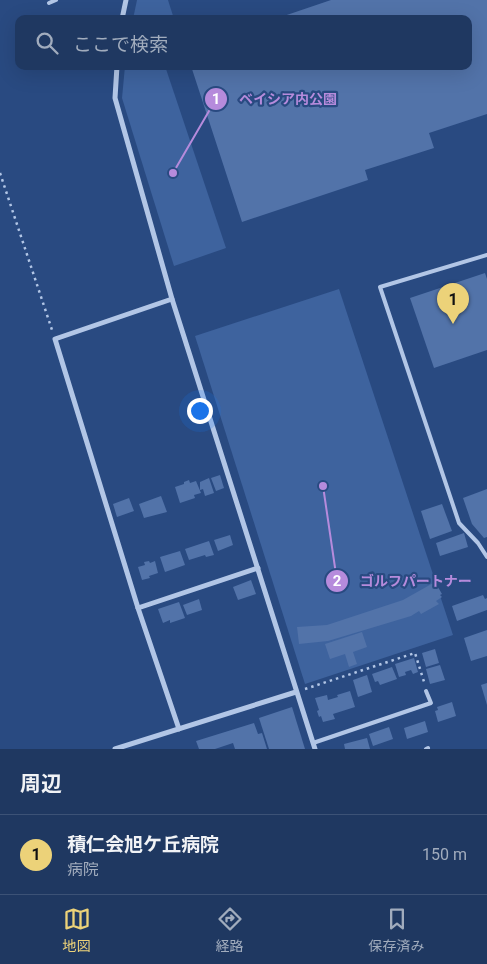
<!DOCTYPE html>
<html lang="ja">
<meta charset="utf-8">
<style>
body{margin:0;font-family:Roboto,"Noto Sans JP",sans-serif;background:#2c436a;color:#f1f3f6}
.you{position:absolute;left:199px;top:410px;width:18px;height:18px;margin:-12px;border:4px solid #fff;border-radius:50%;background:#1a73e8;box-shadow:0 0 0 8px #1a73e833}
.badge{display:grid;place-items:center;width:32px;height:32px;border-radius:50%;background:#ecd279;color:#111;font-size:16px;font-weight:700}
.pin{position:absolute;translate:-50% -41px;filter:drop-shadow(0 1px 2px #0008)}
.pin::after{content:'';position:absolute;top:26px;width:18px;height:15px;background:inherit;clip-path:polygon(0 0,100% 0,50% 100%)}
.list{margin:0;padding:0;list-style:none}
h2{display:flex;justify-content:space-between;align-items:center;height:65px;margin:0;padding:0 20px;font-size:21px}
h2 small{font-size:16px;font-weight:400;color:#a1acbd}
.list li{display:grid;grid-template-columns:32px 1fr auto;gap:15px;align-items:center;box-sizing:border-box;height:80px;padding:0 20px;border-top:1px solid #3c5276}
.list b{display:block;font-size:19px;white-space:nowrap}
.list p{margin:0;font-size:16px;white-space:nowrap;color:#a1acbd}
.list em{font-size:16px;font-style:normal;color:#a1acbd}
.icon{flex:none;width:28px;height:28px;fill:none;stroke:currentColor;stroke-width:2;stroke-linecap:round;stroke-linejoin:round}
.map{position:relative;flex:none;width:487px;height:749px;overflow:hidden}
.search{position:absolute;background:#1f3861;box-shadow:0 5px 20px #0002;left:15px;right:15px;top:15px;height:55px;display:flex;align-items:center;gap:12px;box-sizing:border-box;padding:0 18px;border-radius:10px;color:#a1acbd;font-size:19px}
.sheet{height:145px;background:#1f3861}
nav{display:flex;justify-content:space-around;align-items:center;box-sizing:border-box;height:70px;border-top:1px solid #3c5276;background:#1f3861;font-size:14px;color:#a1acbd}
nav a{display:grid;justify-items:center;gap:2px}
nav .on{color:#ecd279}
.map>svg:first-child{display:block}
.green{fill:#3e639e}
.building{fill:#5273a9}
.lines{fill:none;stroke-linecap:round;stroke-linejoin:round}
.path{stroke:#b2c6e6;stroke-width:2.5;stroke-dasharray:2.5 4;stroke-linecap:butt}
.service{stroke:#b2c6e6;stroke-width:4}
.minor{stroke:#b2c6e6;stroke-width:5}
.leader{fill:none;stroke:#b68bdc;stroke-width:2}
.callout-dot{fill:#b68bdc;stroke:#294a81;stroke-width:2}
.mark-label{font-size:15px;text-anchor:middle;font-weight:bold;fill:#fff}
.callout-label{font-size:14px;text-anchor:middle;font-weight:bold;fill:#b68bdc;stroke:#294a81;stroke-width:4.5;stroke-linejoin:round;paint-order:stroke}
</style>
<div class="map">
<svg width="487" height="749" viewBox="0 0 487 749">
<rect width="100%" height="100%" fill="#294a81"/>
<g class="green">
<polygon points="137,0 168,0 174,19 133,19"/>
<polygon points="125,66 165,66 226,248 174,266 122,98"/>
<polygon points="339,289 453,635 305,684 195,336"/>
</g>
<g class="building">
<polygon points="331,0 487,0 487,114 429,133 434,148 365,170 368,180 242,222 191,66 468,66 468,19 275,19"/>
<polygon points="485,273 487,279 487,350 434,368 410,298"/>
<polygon points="220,475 224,488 216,491 211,478"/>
<polygon points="209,478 214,493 205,496 203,489 200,490 200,482"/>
<polygon points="189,480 190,483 196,481 201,493 194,495 195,498 180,503 175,487 184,484 184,482"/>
<polygon points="487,489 487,537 484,538 472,524 463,498"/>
<polygon points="161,496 167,512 144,518 139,504"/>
<polygon points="129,498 134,511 117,517 113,504"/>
<polygon points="442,504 452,531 430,539 421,511"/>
<polygon points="464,533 468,547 440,556 436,543"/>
<polygon points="230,535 233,545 218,551 214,540"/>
<polygon points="209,541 214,555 206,557 205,555 189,560 185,549"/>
<polygon points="180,551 185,565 165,572 160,557"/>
<polygon points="149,561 150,563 155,561 158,573 149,576 150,578 142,580 138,567 145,565 144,562"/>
<polygon points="251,580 256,594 238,600 233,587"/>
<polygon points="435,582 442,594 440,595 442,597 436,601 439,604 421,614 419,611 411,616 328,641 299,644 297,627 327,625 403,600"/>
<polygon points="483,595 485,599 487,598 487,610 457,621 452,606"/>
<polygon points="199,599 202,610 187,615 183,605"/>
<polygon points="179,602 185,618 170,623 170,620 163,623 158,609"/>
<polygon points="487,630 487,656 471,661 464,638"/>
<polygon points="362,632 367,647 353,652 357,664 349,667 345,654 330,659 325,644"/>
<polygon points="435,649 439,663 426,667 422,653"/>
<polygon points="414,658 418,672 413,674 411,670 405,672 406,675 399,677 395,664"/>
<polygon points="440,665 445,680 430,684 426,669"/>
<polygon points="392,667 397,679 380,685 378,681 375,682 372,674"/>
<polygon points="367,675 372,692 358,697 353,680"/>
<polygon points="487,683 487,705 481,685"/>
<polygon points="350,691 355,707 333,714 335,719 323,722 321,716 319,717 317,711 319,710 315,698 327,695 328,700 338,697 337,695"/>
<polygon points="452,702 456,716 438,722 435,711 438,710 437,707"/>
<polygon points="292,707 305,749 269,749 259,718"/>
<polygon points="425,721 428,732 407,739 404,728"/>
<polygon points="254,723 258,734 262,733 267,749 235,749 233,743 215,749 199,749 196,741"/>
<polygon points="389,727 393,739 373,746 369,734"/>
<polygon points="367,738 370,749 345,749 344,744"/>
</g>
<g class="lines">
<g class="path">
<polyline points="0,173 53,333"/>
<polyline points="305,689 415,653 425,685"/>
</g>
<g class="service">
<polyline points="49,3 56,0"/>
<polyline points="487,255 380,287 459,523 478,543 487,557"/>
<polyline points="313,743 431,703 426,691"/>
<polyline points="426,749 428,748"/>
</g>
<g class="minor">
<polyline points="122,19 126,0"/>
<polyline points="117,66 115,98 172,299 315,749"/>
<polyline points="172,299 55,339 138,608 179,729"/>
<polyline points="138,608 258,568"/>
<polyline points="115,749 296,692"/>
</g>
</g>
<path class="leader" d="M173 173L216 99M323 486L337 581"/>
<g class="callout-dot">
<circle cx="173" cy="173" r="5"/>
<circle cx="323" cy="486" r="5"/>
<circle cx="216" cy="99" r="12"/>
<circle cx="337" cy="581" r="12"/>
</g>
<g class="mark-label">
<text x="216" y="104">1</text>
<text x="337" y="586">2</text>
</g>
<g class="callout-label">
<text x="288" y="104">ベイシア内公園</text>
<text x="416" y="586">ゴルフパートナー</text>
</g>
</svg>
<div class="you"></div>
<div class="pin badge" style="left:453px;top:324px">1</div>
<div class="search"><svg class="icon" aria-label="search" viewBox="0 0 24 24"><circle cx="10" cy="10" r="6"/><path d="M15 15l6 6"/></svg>ここで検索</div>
</div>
<section class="sheet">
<h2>周辺<small></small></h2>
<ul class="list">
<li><span class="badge">1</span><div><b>積仁会旭ケ丘病院</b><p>病院</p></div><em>150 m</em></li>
</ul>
</section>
<nav>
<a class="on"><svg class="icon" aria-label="map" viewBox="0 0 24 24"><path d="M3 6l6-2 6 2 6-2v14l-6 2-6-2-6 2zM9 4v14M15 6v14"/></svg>地図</a>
<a><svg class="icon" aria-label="directions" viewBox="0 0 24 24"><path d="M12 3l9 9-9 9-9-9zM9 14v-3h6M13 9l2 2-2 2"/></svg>経路</a>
<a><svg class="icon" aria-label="saved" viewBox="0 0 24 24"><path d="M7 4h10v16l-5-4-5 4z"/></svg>保存済み</a>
</nav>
